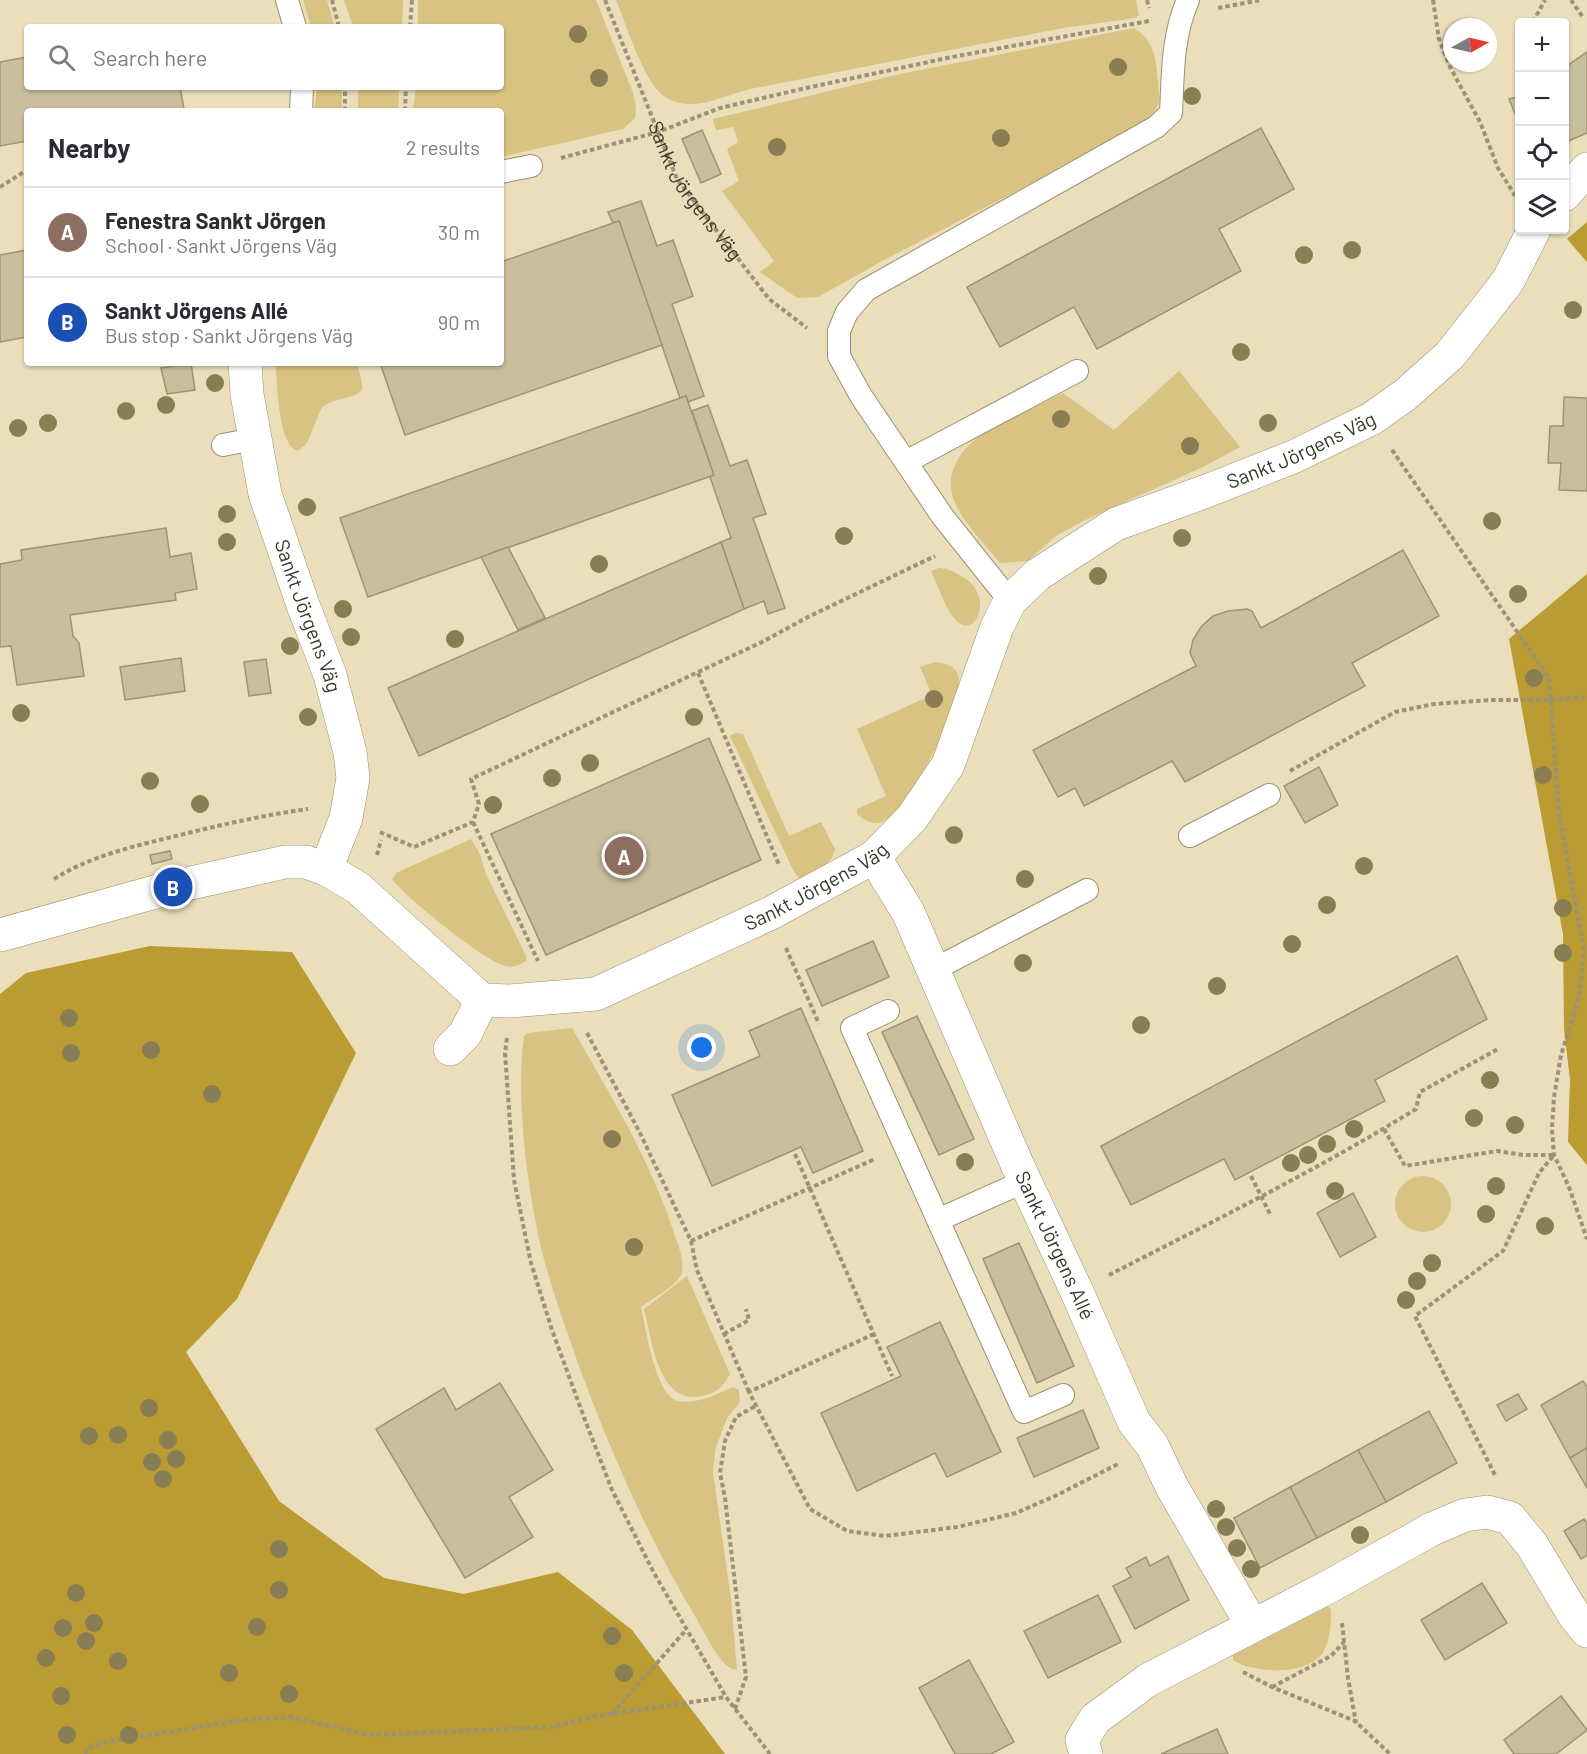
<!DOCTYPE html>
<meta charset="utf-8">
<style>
body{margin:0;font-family:Barlow,sans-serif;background:#f2f2f3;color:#2b2b33}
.controls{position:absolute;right:18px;top:18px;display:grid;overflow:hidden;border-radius:6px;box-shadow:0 2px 4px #0004}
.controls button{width:54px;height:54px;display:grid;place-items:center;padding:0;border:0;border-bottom:2px solid #e1e1e2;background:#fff;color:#2b2b33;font:30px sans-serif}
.compass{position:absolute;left:1443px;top:18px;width:54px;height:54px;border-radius:50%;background:#fff;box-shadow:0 2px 4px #0004;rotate:82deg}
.you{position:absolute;left:702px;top:1048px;width:21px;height:21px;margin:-15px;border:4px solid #fff;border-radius:50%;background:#1a73e8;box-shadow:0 0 0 9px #1a73e833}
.badge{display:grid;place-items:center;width:39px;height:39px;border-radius:50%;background:#726330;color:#fff;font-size:20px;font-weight:700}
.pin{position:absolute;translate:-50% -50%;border:3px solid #fff;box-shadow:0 2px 6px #0006}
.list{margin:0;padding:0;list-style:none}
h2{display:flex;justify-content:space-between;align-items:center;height:78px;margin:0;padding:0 24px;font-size:26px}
h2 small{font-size:20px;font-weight:400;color:#7c7c81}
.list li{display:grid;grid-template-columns:39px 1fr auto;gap:18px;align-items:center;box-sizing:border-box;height:90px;padding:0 24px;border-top:2px solid #e1e1e2}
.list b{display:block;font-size:22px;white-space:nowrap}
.list p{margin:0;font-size:20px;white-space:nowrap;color:#7c7c81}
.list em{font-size:20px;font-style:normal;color:#7c7c81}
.icon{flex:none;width:33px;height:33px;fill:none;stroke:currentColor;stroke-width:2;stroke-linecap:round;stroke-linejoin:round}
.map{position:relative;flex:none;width:1587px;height:1754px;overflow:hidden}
.search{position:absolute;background:#fff;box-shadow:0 2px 4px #0004;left:24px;top:24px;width:480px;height:66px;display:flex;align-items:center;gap:15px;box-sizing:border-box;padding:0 21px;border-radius:6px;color:#7c7c81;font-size:22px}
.panel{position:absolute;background:#fff;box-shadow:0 2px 4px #0004;left:24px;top:108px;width:480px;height:258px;border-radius:6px}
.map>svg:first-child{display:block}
.green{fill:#d8c382}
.forest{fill:#ba9c32}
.building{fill:#cabf9c;stroke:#9f9472;stroke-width:1.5}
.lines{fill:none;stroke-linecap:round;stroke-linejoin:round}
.service-casing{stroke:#9c9170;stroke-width:24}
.minor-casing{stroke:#9c9170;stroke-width:34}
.path{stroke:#9b9279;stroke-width:4;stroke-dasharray:4.5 3;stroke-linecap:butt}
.service{stroke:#fff;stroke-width:22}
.minor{stroke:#fff;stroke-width:33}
.tree{fill:#897d54}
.labels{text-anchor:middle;stroke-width:4.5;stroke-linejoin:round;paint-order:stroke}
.street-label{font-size:20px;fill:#3a3527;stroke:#eadebb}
</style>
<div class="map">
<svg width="1587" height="1754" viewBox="0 0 1587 1754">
<rect width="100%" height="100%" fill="#eadebb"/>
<g class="green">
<polygon points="303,0 327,0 335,27 311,27"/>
<polygon points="344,0 403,0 402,27 353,27"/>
<polygon points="418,0 596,0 633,93 636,108 635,118 623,129 501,157 501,111 413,111 416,87 501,87 501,27 418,27"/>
<path d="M616,0H1136L1139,15L1135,18L1063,28L750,89C730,94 706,106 686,104C678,103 666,99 660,93C642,75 626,25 616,0Z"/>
<path d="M1134,28C1155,41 1156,60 1158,82C1158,88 1160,95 1159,101C1157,110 1150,117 1144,125L884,260L818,297L797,298L760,272L774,261L722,191L739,181L727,149L738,142L733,127L716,130L713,119L900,74Z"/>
<polygon points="317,87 342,87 342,111 314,111"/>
<polygon points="358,87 399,87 398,111 358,111"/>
<path d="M275,363H357L362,382V390C350,402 332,396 321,409L307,443L298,451C277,444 278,383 275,363Z"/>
<path d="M1179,371L1240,447L1205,466L1081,522L1056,536L1028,561L1000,563C963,518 921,484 981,434L1063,393L1114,430Z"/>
<path d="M939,568C948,568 954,572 961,576C998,595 974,649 951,614C943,602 938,585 931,571Z"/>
<path d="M935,662C945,663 955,665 958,675C967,698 907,814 882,822C873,825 864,820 857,814V809L886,796L857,729L932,695L920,667Z"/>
<path d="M735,733L743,734L789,836L821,822L835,849C832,865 817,871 803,879L799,878L794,872L730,736Z"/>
<path d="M471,839L480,854L486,874L526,956V961C518,967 510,968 500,964C479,956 405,897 392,879L396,873Z"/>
<path d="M572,1028C609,1092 653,1165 675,1236C679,1247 684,1260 682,1272C680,1284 652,1299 641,1307C646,1328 655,1395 678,1401C696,1405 717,1394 733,1387L739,1390L740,1402L727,1418L715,1450L713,1473L731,1599L737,1670C722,1670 706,1635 699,1623C650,1542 613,1457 580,1369C565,1326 549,1283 539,1239C526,1175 516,1102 524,1036L528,1033Z"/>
<circle cx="1423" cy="1204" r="28"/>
<path d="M687,1276L730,1374C723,1387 716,1393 702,1396C658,1406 652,1339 644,1309Z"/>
<path d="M1328,1606L1331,1610C1331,1624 1330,1638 1324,1651C1310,1676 1254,1674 1233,1660V1655Z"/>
</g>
<g class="forest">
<polygon points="1587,222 1587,262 1567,239"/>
<polygon points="1587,574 1587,1165 1568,1142 1570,1080 1564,1029 1563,934 1509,639"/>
<polygon points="150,946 292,952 356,1053 237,1299 186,1352 279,1501 384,1578 464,1594 558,1572 632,1630 725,1754 0,1754 0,994 26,973"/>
</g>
<g class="building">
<polygon points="1587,52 1587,133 1564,143 1564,68"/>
<polygon points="27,57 27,87 180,87 184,109 174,111 27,111 27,141 0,146 0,62"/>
<polygon points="1520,96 1520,126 1509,99"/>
<polygon points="1261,128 1294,189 1219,229 1241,271 1097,349 1074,307 1000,347 967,287"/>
<polygon points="702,130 721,174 701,183 682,139"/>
<polygon points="641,201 657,246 673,240 693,296 672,304 704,396 688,402 686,396 680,398 619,221 613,223 608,212"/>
<polygon points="619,221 662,345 405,435 380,363 501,363 501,262"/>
<polygon points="27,250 27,337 0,342 0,255"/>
<polygon points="191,363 195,390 167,394 161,368"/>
<polygon points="686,396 714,475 368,597 340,518"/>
<polygon points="1564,397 1587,398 1587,491 1559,490 1561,463 1548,463 1550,426 1563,426"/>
<polygon points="708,405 730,466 747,460 766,514 753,518 785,608 768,614 764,601 744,609 721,542 731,538 710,477 714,475 692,411"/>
<polygon points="166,528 170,557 191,553 197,589 175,593 176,600 70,615 73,636 79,643 84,676 17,685 11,646 0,647 0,564 22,560 21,550"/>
<polygon points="721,542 744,609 419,756 388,688"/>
<polygon points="508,547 545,618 518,630 481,557"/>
<polygon points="1403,550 1439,616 1352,663 1365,686 1185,782 1172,761 1084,806 1075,788 1058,797 1033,750 1196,666 1190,653 1193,640 1201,627 1213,616 1228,611 1247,609 1252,611 1261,628"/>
<polygon points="181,658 185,691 125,700 120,667"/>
<polygon points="266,659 271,693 249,696 244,662"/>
<polygon points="709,738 761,860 546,955 491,834"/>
<polygon points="1319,767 1338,805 1305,823 1284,786"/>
<polygon points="170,851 172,859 152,864 150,855"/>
<polygon points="873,941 889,977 822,1006 806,970"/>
<polygon points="1457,956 1487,1019 1375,1080 1385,1101 1235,1180 1224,1159 1131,1205 1101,1146"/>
<polygon points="801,1008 863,1151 813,1173 801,1147 712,1186 672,1095 760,1056 749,1031"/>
<polygon points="917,1016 974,1139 939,1155 882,1032"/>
<polygon points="1353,1193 1376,1237 1340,1257 1317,1213"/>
<polygon points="1019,1243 1074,1366 1037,1383 983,1259"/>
<polygon points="940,1322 1001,1452 947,1477 935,1453 857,1491 821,1413 901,1376 887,1347"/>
<polygon points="1583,1381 1587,1387 1587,1448 1570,1458 1541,1405"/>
<polygon points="500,1383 553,1470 509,1497 533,1537 465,1578 376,1429 444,1388 456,1410"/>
<polygon points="1518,1394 1527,1409 1506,1421 1497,1405"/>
<polygon points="1083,1410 1099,1448 1034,1477 1017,1438"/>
<polygon points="1429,1411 1457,1463 1386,1502 1358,1450"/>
<polygon points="1587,1448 1587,1488 1570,1458"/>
<polygon points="1358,1450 1386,1502 1317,1538 1290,1487"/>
<polygon points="1290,1487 1317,1538 1260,1568 1234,1518"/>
<polygon points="1584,1519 1587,1523 1587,1555 1581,1559 1564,1531"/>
<polygon points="1168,1556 1189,1600 1135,1629 1113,1586 1131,1577 1126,1568 1146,1557 1150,1566"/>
<polygon points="1482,1583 1507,1623 1445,1660 1421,1620"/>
<polygon points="1098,1595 1121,1642 1048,1678 1024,1631"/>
<polygon points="969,1660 1014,1742 991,1754 955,1754 919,1688"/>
<polygon points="1561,1696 1587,1730 1556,1754 1514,1754 1504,1740"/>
<polygon points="1217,1729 1228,1754 1161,1754"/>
</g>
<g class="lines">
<defs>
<g id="service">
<polyline points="287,0 295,27"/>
<polyline points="301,111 302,87"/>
<polyline points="501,172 531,166"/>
<polyline points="223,445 254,439"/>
<polyline points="906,462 1077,371"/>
<path d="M1010,601L943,517L861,396L839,356V331L847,312L866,290L1156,127L1171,113C1173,74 1172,37 1188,0"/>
<polyline points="1190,836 1269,795"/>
<polyline points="933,970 1087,890"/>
<polyline points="888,1011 852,1028 1024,1412 1063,1395"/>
<polyline points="938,1220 1025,1181"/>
</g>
<g id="minor">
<polyline points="1564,195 1587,169"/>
<path id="s2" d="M245,363L247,394L265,494L303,605L330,675L350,752L353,778L346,818L326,869"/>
<path id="s3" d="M874,857L908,912L1017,1164L1077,1292L1134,1422L1152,1445L1172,1487L1252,1625"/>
<path id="s4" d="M0,935L173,887L285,862H306L326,869L358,888L482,1000L510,1001L596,994L771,913L874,857L912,818L948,765L997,627L1010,601L1037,575L1116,524L1204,492L1293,457L1371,419L1405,395L1450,355L1508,281L1534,230"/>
<polyline points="450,1049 465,1034 482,1000"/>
<polyline points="1086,1754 1082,1740 1095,1719 1148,1680 1330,1586 1432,1529 1465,1515 1487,1512 1510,1518 1532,1545 1574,1615 1587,1631"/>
</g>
</defs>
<use href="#service" class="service-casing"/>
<use href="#minor" class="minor-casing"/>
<g class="path">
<polyline points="332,0 339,27"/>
<path id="s1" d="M605,0L677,179L769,299L807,328"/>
<polyline points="1147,0 1149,8"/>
<polyline points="1433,0 1439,39 1450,67 1480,122 1498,168 1517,199"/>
<polyline points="1571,0 1582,16"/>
<polyline points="1218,8 1261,0"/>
<polyline points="1533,22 1545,0"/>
<polyline points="410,27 412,0"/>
<polyline points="1518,63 1517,55 1520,50"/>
<polyline points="345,111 345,87"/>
<polyline points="405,111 406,87"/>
<polyline points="561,158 658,132 720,108 806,88 952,57 1149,21"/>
<polyline points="0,187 27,170"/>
<polyline points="1392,450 1549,678 1559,813 1584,950 1579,998 1561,1055 1554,1097 1552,1129 1554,1155 1569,1187 1587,1239"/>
<polyline points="698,673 779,865"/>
<polyline points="1290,771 1395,712 1434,704 1492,700 1551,700 1587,697"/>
<polyline points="473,822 538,961"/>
<polyline points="380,832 414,847 473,822 479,804 471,779 762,642 808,617 935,556"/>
<polyline points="377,855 381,840"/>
<path d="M54,879C90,856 135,846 176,836C220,825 264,815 308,809"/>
<polyline points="786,948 819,1024"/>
<polyline points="587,1033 640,1133 691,1241 697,1270 749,1392"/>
<polyline points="507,1038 505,1053 514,1180 531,1263 552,1330 585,1420 612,1490 654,1573 726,1697 770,1754"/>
<polyline points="1384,1129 1405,1166 1497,1151 1523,1155 1554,1155 1539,1173 1503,1251 1415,1316 1496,1477"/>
<polyline points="795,1154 892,1376"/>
<polyline points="1251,1176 1271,1216"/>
<polyline points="691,1241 875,1159"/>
<path d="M1109,1275C1212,1222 1317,1170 1416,1109L1420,1092L1498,1049"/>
<polyline points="724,1334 749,1320 746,1309"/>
<polyline points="874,1334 749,1392 810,1509 847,1531 885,1536 957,1527 1016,1513 1055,1496 1120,1463"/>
<polyline points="1342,1623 1348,1678 1356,1723"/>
<polyline points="1243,1672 1272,1687 1355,1721 1390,1754"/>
<polyline points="1272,1687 1331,1656 1344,1642"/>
<polyline points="735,1709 746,1677 725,1498 720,1473 725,1441 736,1417 755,1406"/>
<polyline points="612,1714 686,1630"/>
<polyline points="85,1754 88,1748 107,1742 242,1720 290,1717 370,1735 551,1727 591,1717 726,1697"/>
</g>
<use href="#service" class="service"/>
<use href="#minor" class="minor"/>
</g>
<g class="tree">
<circle cx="578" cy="34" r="9"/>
<circle cx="1118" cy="67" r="9"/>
<circle cx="599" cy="78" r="9"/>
<circle cx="1192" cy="96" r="9"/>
<circle cx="1001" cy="138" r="9"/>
<circle cx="777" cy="147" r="9"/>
<circle cx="1352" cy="250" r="9"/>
<circle cx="1304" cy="255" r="9"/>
<circle cx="1573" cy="310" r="9"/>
<circle cx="1241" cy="352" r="9"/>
<circle cx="215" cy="383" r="9"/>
<circle cx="166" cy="405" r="9"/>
<circle cx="126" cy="411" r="9"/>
<circle cx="1061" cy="419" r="9"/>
<circle cx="48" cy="423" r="9"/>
<circle cx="1268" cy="423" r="9"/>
<circle cx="18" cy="428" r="9"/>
<circle cx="1190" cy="446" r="9"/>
<circle cx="307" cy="507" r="9"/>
<circle cx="227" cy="514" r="9"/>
<circle cx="1492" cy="521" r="9"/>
<circle cx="844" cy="536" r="9"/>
<circle cx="1182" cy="538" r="9"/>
<circle cx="227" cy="542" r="9"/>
<circle cx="599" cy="564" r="9"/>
<circle cx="1098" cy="576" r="9"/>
<circle cx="1518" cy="594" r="9"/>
<circle cx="343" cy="609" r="9"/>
<circle cx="351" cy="637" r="9"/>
<circle cx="455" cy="639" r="9"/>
<circle cx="290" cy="646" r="9"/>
<circle cx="1534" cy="678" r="9"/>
<circle cx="934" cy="699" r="9"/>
<circle cx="21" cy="713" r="9"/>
<circle cx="308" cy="717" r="9"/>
<circle cx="694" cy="717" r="9"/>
<circle cx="590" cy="763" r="9"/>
<circle cx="1543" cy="775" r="9"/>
<circle cx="552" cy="778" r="9"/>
<circle cx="150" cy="781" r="9"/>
<circle cx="200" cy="804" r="9"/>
<circle cx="493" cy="805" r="9"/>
<circle cx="954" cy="835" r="9"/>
<circle cx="1364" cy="866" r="9"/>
<circle cx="1025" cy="879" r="9"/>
<circle cx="1327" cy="905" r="9"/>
<circle cx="1563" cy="908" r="9"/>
<circle cx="1292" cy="944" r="9"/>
<circle cx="1563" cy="953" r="9"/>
<circle cx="1023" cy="963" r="9"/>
<circle cx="1217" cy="986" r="9"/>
<circle cx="69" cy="1018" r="9"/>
<circle cx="1141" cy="1025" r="9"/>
<circle cx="151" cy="1050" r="9"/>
<circle cx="71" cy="1053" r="9"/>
<circle cx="1490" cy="1080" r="9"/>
<circle cx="212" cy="1094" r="9"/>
<circle cx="1474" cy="1118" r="9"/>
<circle cx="1515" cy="1125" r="9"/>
<circle cx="1354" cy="1129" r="9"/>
<circle cx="612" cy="1139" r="9"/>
<circle cx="1327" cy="1144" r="9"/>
<circle cx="1308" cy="1155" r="9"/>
<circle cx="965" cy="1162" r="9"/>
<circle cx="1291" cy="1163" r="9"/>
<circle cx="1496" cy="1186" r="9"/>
<circle cx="1335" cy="1191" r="9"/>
<circle cx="1486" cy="1214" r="9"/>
<circle cx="1545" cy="1226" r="9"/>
<circle cx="634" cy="1247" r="9"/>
<circle cx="1432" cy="1263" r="9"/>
<circle cx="1417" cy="1281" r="9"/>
<circle cx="1406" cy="1300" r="9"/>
<circle cx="149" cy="1408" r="9"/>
<circle cx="118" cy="1435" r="9"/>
<circle cx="89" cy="1436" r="9"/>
<circle cx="168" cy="1440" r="9"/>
<circle cx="176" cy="1459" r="9"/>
<circle cx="152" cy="1462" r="9"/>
<circle cx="163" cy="1479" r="9"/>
<circle cx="1216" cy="1509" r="9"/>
<circle cx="1226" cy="1527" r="9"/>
<circle cx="1360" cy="1535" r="9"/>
<circle cx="1237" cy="1548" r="9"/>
<circle cx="279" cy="1549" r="9"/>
<circle cx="1251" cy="1569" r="9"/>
<circle cx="279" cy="1590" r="9"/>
<circle cx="76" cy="1593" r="9"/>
<circle cx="94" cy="1623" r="9"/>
<circle cx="257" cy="1627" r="9"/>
<circle cx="63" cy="1628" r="9"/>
<circle cx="612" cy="1636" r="9"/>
<circle cx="86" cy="1641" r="9"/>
<circle cx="46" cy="1658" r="9"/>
<circle cx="118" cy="1661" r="9"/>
<circle cx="229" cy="1673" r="9"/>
<circle cx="624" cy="1673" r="9"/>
<circle cx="289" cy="1694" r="9"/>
<circle cx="61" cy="1696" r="9"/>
<circle cx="67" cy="1735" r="9"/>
<circle cx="129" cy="1735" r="9"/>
</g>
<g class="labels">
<g class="street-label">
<text dy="7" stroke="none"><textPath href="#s1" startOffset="212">Sankt Jörgens Väg</textPath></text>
<text dy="7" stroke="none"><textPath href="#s4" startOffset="1590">Sankt Jörgens Väg</textPath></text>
<text dy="7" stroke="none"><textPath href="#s2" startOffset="262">Sankt Jörgens Väg</textPath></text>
<text dy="7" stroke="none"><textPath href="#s4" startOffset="900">Sankt Jörgens Väg</textPath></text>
<text dy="7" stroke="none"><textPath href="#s3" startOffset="429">Sankt Jörgens Allé</textPath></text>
</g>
</g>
</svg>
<div class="controls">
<button>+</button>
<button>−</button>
<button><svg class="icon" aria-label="locate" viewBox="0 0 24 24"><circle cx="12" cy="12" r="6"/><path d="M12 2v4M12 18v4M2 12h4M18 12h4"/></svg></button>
<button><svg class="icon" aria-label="layers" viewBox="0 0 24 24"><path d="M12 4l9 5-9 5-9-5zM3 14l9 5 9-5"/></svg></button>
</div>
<svg class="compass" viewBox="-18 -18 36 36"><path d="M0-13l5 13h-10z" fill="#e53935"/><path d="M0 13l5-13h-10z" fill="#7c7c81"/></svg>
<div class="you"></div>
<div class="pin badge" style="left:624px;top:856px;background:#8d6e63">A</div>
<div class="pin badge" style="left:173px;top:887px;background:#1a4fb4">B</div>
<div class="search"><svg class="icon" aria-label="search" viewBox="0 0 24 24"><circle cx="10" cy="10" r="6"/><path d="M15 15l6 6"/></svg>Search here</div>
<section class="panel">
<h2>Nearby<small>2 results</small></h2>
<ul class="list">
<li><span class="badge" style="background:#8d6e63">A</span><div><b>Fenestra Sankt Jörgen</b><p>School · Sankt Jörgens Väg</p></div><em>30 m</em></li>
<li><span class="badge" style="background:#1a4fb4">B</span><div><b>Sankt Jörgens Allé</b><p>Bus stop · Sankt Jörgens Väg</p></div><em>90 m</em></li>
</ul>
</section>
</div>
